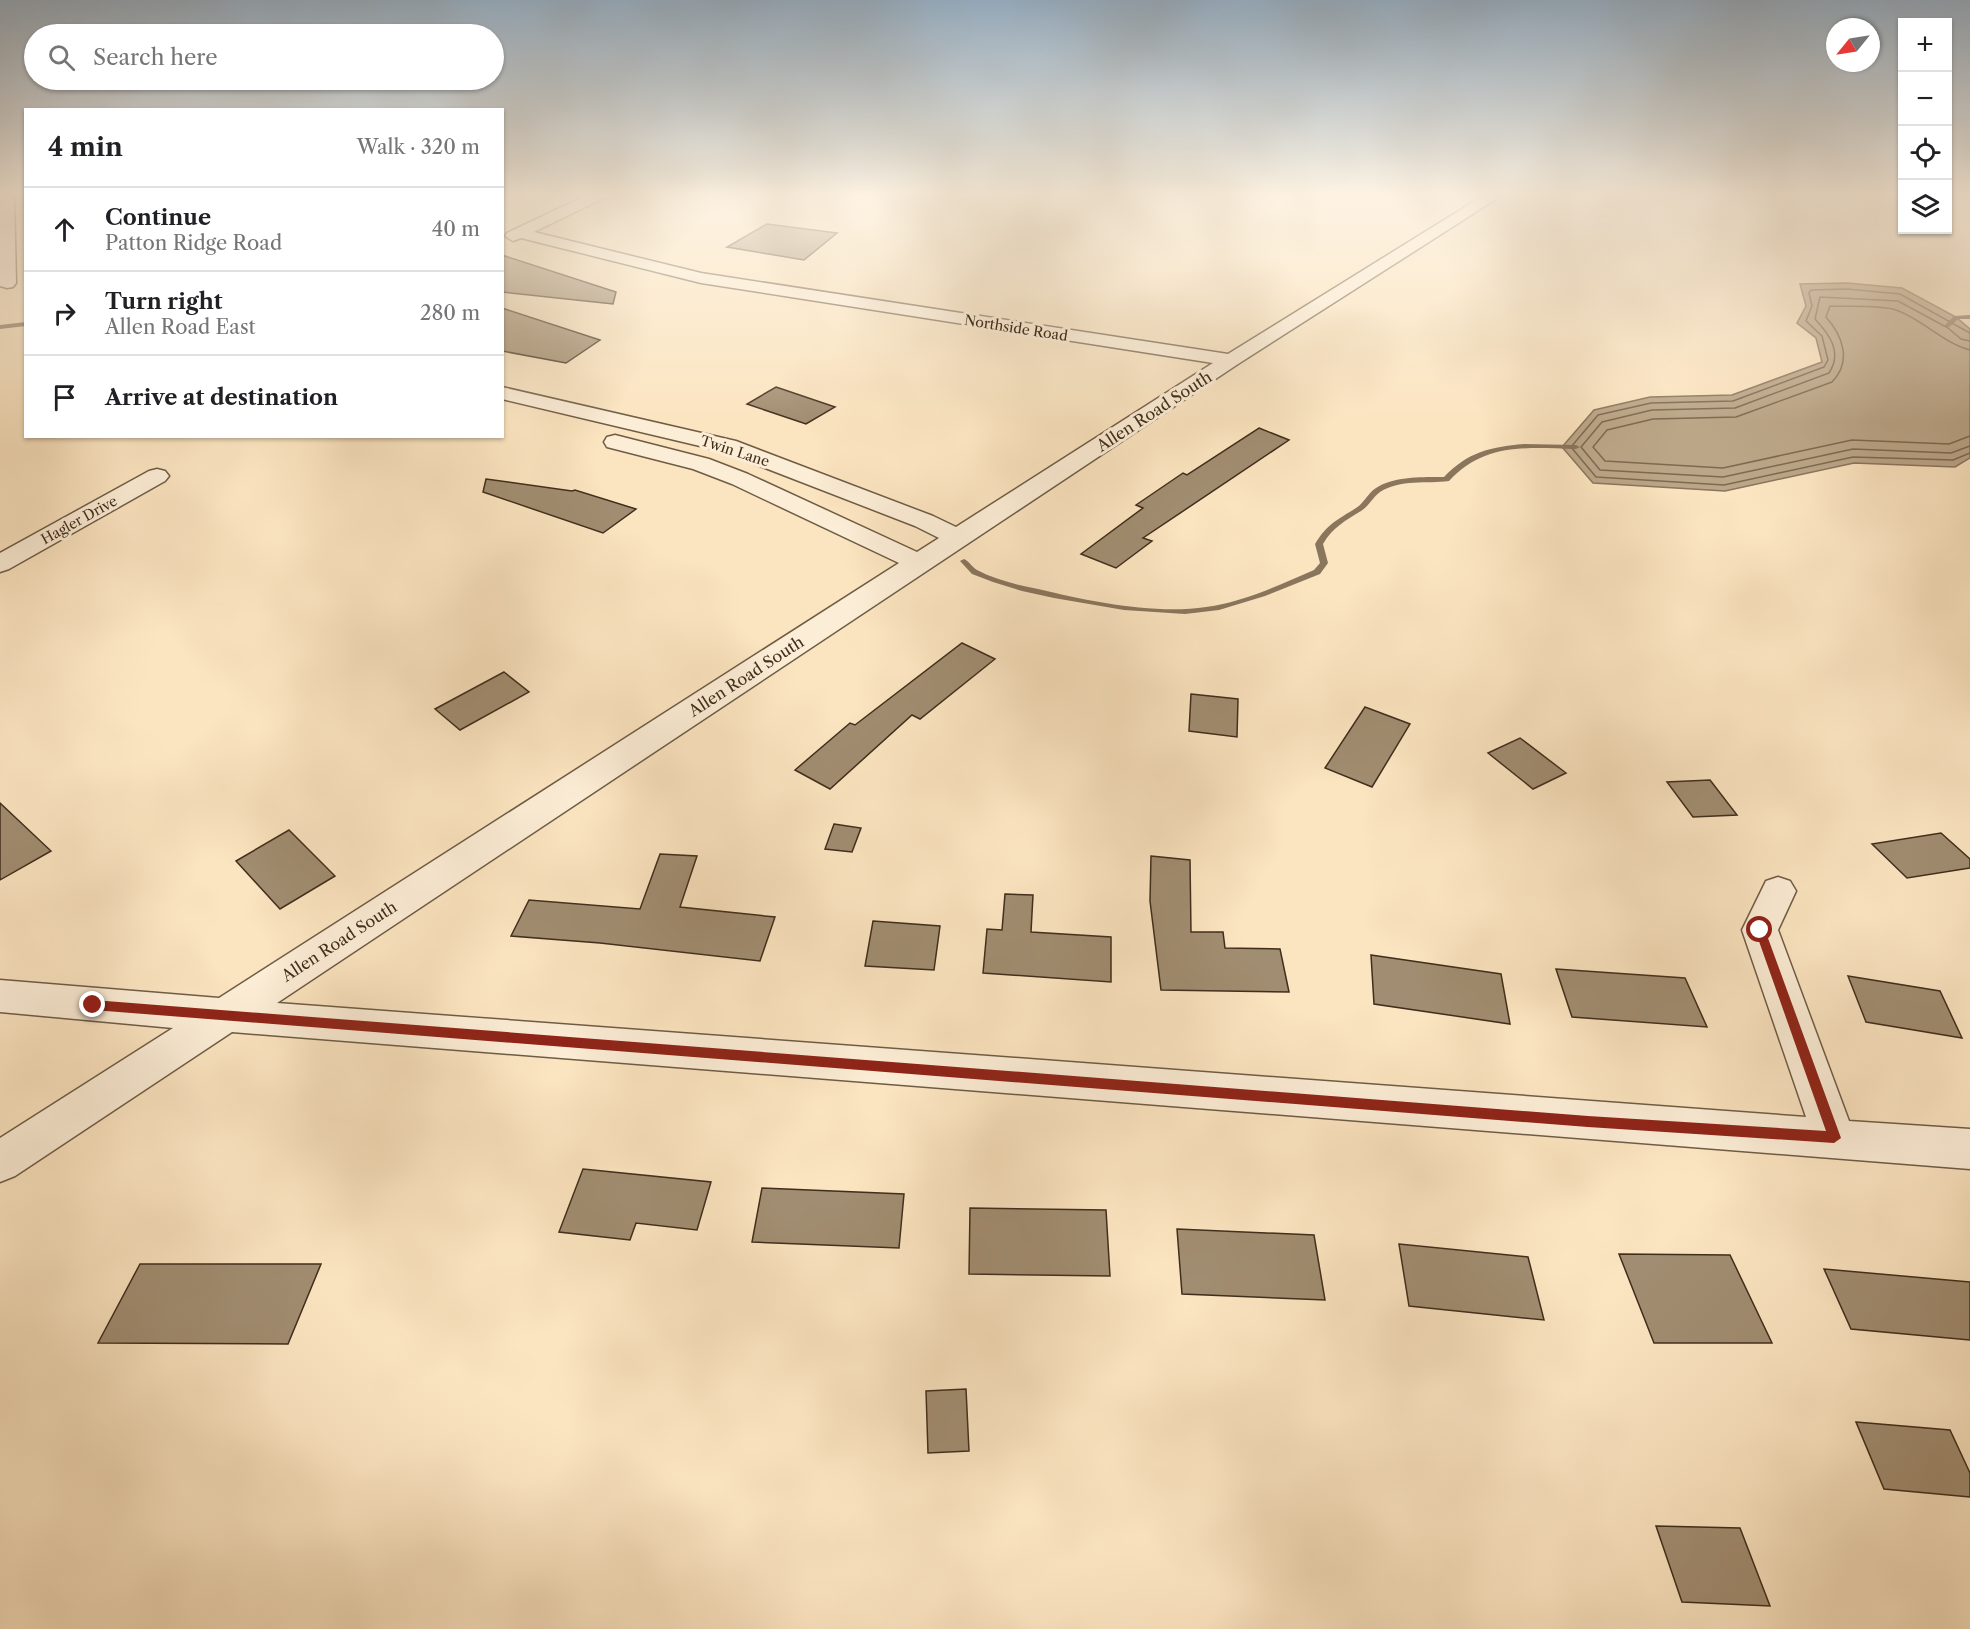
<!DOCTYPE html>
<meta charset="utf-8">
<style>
body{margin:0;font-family:"Libre Caslon Text",serif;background:#f2f2f2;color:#202124}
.controls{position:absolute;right:18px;top:18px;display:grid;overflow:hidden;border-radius:0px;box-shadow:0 2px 4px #0004}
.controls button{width:54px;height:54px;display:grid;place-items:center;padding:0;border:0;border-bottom:2px solid #e0e0e0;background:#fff;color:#202124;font:30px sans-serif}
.compass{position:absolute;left:1826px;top:18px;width:54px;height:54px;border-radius:50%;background:#fff;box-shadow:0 2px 4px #0004;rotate:240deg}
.stop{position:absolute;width:18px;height:18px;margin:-14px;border:4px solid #8f2418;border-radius:50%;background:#fff}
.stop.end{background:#8f2418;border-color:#fff;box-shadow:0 2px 6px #0008}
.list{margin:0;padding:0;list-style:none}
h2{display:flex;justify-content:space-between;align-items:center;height:78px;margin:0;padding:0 24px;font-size:26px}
h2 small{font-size:20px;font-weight:400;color:#757577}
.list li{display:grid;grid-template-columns:39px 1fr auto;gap:18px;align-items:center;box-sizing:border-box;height:84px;padding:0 24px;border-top:2px solid #e0e0e0}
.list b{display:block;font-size:22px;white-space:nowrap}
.list p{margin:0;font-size:20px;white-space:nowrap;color:#757577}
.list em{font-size:20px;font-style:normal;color:#757577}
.icon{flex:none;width:33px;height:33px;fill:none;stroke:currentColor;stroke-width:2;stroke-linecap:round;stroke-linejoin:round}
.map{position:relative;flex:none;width:1970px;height:1629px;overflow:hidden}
.search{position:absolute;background:#fff;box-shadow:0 2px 4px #0004;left:24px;top:24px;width:480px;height:66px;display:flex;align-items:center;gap:15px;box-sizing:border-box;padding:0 21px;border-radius:33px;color:#757577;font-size:22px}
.panel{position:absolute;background:#fff;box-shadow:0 2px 4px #0004;left:24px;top:108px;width:480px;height:330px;border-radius:0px}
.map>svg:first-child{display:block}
.water{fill:#bba688;stroke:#8a765d;stroke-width:1.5}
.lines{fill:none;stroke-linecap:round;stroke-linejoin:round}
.shore{stroke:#7e6a52;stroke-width:1.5}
.stream{fill:#8a765d;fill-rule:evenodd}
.building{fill:#a18d71;stroke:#402e1c;stroke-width:1.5}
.street-casing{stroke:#6f5c45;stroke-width:3}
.street{fill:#fcedd6;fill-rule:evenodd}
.route{fill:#8f2418}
.labels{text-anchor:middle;stroke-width:6;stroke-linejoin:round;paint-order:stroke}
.far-street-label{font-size:14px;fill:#402e1c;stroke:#fcedd6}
.street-label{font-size:16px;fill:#402e1c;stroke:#fcedd6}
</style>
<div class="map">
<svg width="1970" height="1629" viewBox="0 0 1970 1629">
<rect width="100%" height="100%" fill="#fbe4c0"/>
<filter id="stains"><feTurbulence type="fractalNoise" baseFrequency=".00333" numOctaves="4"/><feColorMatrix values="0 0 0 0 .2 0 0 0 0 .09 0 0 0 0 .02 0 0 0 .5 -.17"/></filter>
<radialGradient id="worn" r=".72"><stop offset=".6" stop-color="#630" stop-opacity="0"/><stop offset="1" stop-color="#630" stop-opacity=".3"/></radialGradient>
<polygon class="water" points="1847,283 1902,288 1956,317 1970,329 1970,458 1955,467 1854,463 1725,491 1593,483 1562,447 1594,410 1650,397 1732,395 1822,362 1816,338 1797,323 1806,306 1800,284"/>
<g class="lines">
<g class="shore">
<polyline points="1970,333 1900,294 1847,289 1811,290 1809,293 1812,306 1806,321 1822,336 1828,360 1824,367 1733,401 1651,403 1598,415 1571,447 1596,477 1724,485 1853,457 1953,460 1970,453"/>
<path d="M1970,341L1961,339L1948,328L1898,301L1820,297L1815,319C1829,334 1843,352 1829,373L1735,408L1652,410L1602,422L1581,447L1600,470L1723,477L1853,449L1951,453L1970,446"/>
<path d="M1970,350C1943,343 1922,319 1896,310C1881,305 1847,307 1830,306L1826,317C1843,336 1852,362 1832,382L1736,417L1653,419L1607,430L1593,447L1605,461L1723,468L1852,440L1949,444L1970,436"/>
</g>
<g class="stream">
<polygon points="1970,315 1970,319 1958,319 1949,327 1944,326 1954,316"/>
<polygon points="26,322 26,326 0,329 0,325"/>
<path d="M1524,444L1576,445L1580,447L1576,449C1527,448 1485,442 1449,481C1427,484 1400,479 1380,492C1373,497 1369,506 1361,511C1345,521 1333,527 1323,544L1328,563L1320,574L1265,596L1219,610L1185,614L1124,610L1054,598L1022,591L993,582L972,574L960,561L964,559C969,561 972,567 977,570C996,580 1018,585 1038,589C1088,601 1156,615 1206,607C1244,602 1279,585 1314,570L1320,563L1315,544C1327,524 1337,520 1356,508C1364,503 1368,493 1376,488C1394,476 1423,477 1444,477C1468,452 1490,447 1524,444Z"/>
</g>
</g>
<g class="building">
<polygon points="767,224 837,233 804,260 727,247"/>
<polygon points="502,255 616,292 613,304 502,292"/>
<polygon points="502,308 600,340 566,363 502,351"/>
<polygon points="776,387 835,407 806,424 747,404"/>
<polygon points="1259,428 1289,440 1143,538 1152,541 1116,568 1081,554 1143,508 1136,505 1183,473 1187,475"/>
<polygon points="486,479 572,491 575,490 636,509 603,533 483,492"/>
<polygon points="962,643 995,659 920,719 912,715 830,789 795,770 850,723 855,725"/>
<polygon points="504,672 529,692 460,730 435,709"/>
<polygon points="1191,694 1238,699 1237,737 1189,731"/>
<polygon points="1365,707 1410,724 1372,787 1325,768"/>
<polygon points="1520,738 1566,773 1533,789 1488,753"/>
<polygon points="1710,780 1737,815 1693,817 1667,782"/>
<polygon points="0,803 51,851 0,880"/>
<polygon points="834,824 861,828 852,852 825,849"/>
<polygon points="289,830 335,876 280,909 236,861"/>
<polygon points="1941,833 1970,859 1970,868 1907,878 1872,844"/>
<polygon points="660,854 697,856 680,907 775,917 760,961 600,943 511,936 529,900 640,909"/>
<polygon points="1151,856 1190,860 1191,932 1223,932 1225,948 1280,949 1289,992 1161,990 1150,901"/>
<polygon points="1005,894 1033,895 1031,932 1111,937 1111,982 983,973 987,929 1002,930"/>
<polygon points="873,921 940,926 934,970 865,966"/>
<polygon points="1371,955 1501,974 1510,1024 1374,1004"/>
<polygon points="1556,969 1685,978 1707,1027 1572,1017"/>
<polygon points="1848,976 1940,991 1962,1038 1866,1022"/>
<polygon points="583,1169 711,1182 697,1230 636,1223 630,1240 559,1232"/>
<polygon points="762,1188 904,1194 899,1248 752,1242"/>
<polygon points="970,1208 1106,1210 1110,1276 969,1274"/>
<polygon points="1177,1229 1314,1235 1325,1300 1182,1294"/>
<polygon points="1399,1244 1528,1257 1544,1320 1409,1306"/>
<polygon points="1619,1254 1730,1255 1772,1343 1654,1343"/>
<polygon points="140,1264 321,1264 288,1344 98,1343"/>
<polygon points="1824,1269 1970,1282 1970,1340 1851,1329"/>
<polygon points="966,1389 969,1451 928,1453 926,1391"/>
<polygon points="1856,1422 1950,1430 1970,1473 1970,1497 1884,1489"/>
<polygon points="1656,1526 1740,1528 1770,1606 1682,1602"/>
</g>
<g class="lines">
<defs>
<g id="street">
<polygon points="0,194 14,194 16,283 13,287 7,288 0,286"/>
<polygon points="589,194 609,194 606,197 534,232 701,273 1228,354 1486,194 1504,194 1238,364 277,1003 1806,1117 1742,930 1766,881 1778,877 1790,881 1796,891 1778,930 1849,1121 1970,1129 1970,1169 232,1032 15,1176 0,1182 0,1138 173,1028 0,1012 0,980 219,998 899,563 732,484 693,469 607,447 604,442 607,437 615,435 709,459 748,474 917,552 939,538 915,526 721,451 502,399 502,387 736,441 933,516 956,527 1213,363 701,283 521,238 513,241 505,236 507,233"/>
<polygon points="157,469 165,471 169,476 165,481 9,569 0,572 0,553 149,471"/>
</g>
</defs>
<use href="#street" class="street-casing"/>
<use href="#street" class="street"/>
</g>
<linearGradient id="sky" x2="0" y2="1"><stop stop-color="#96aec2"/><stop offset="0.46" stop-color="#fdf3e3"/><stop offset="1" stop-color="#fdf3e3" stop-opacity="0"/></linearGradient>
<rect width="1970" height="422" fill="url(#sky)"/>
<polygon class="route" points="1760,926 1765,930 1841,1138 1834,1143 1588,1127 93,1010 88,1005 93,1000 1588,1116 1826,1131 1755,930"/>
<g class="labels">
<g class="far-street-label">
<text transform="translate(1016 328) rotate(9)" y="5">Northside Road</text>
<text transform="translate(735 451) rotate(18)" y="5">Twin Lane</text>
<text transform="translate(79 520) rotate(-29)" y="5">Hagler Drive</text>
</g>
<g class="street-label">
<text transform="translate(1154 411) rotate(-33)" y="6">Allen Road South</text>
<text transform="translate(746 676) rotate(-33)" y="6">Allen Road South</text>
<text transform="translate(339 941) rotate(-33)" y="6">Allen Road South</text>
</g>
</g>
<rect width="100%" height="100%" filter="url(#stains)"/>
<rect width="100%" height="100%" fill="url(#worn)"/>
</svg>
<div class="controls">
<button>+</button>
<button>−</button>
<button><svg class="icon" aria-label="locate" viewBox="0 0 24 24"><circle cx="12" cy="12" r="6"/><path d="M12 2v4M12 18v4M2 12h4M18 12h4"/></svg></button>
<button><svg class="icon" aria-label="layers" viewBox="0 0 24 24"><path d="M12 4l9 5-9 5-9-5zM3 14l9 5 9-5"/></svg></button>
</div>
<svg class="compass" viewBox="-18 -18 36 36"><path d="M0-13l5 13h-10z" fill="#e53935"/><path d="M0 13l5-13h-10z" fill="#757577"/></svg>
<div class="stop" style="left:1760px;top:930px"></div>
<div class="stop end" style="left:93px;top:1005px"></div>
<div class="search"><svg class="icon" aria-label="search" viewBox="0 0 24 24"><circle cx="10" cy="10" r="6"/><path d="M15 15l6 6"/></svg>Search here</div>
<section class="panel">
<h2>4 min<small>Walk · 320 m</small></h2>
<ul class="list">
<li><svg class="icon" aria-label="ahead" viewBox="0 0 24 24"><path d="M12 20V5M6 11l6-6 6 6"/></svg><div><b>Continue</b><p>Patton Ridge Road</p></div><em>40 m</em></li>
<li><svg class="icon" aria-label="right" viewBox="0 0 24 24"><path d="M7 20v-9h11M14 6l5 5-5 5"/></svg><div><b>Turn right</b><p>Allen Road East</p></div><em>280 m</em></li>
<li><svg class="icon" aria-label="arrive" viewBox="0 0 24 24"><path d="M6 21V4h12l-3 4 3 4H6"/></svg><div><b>Arrive at destination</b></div></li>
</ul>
</section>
</div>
